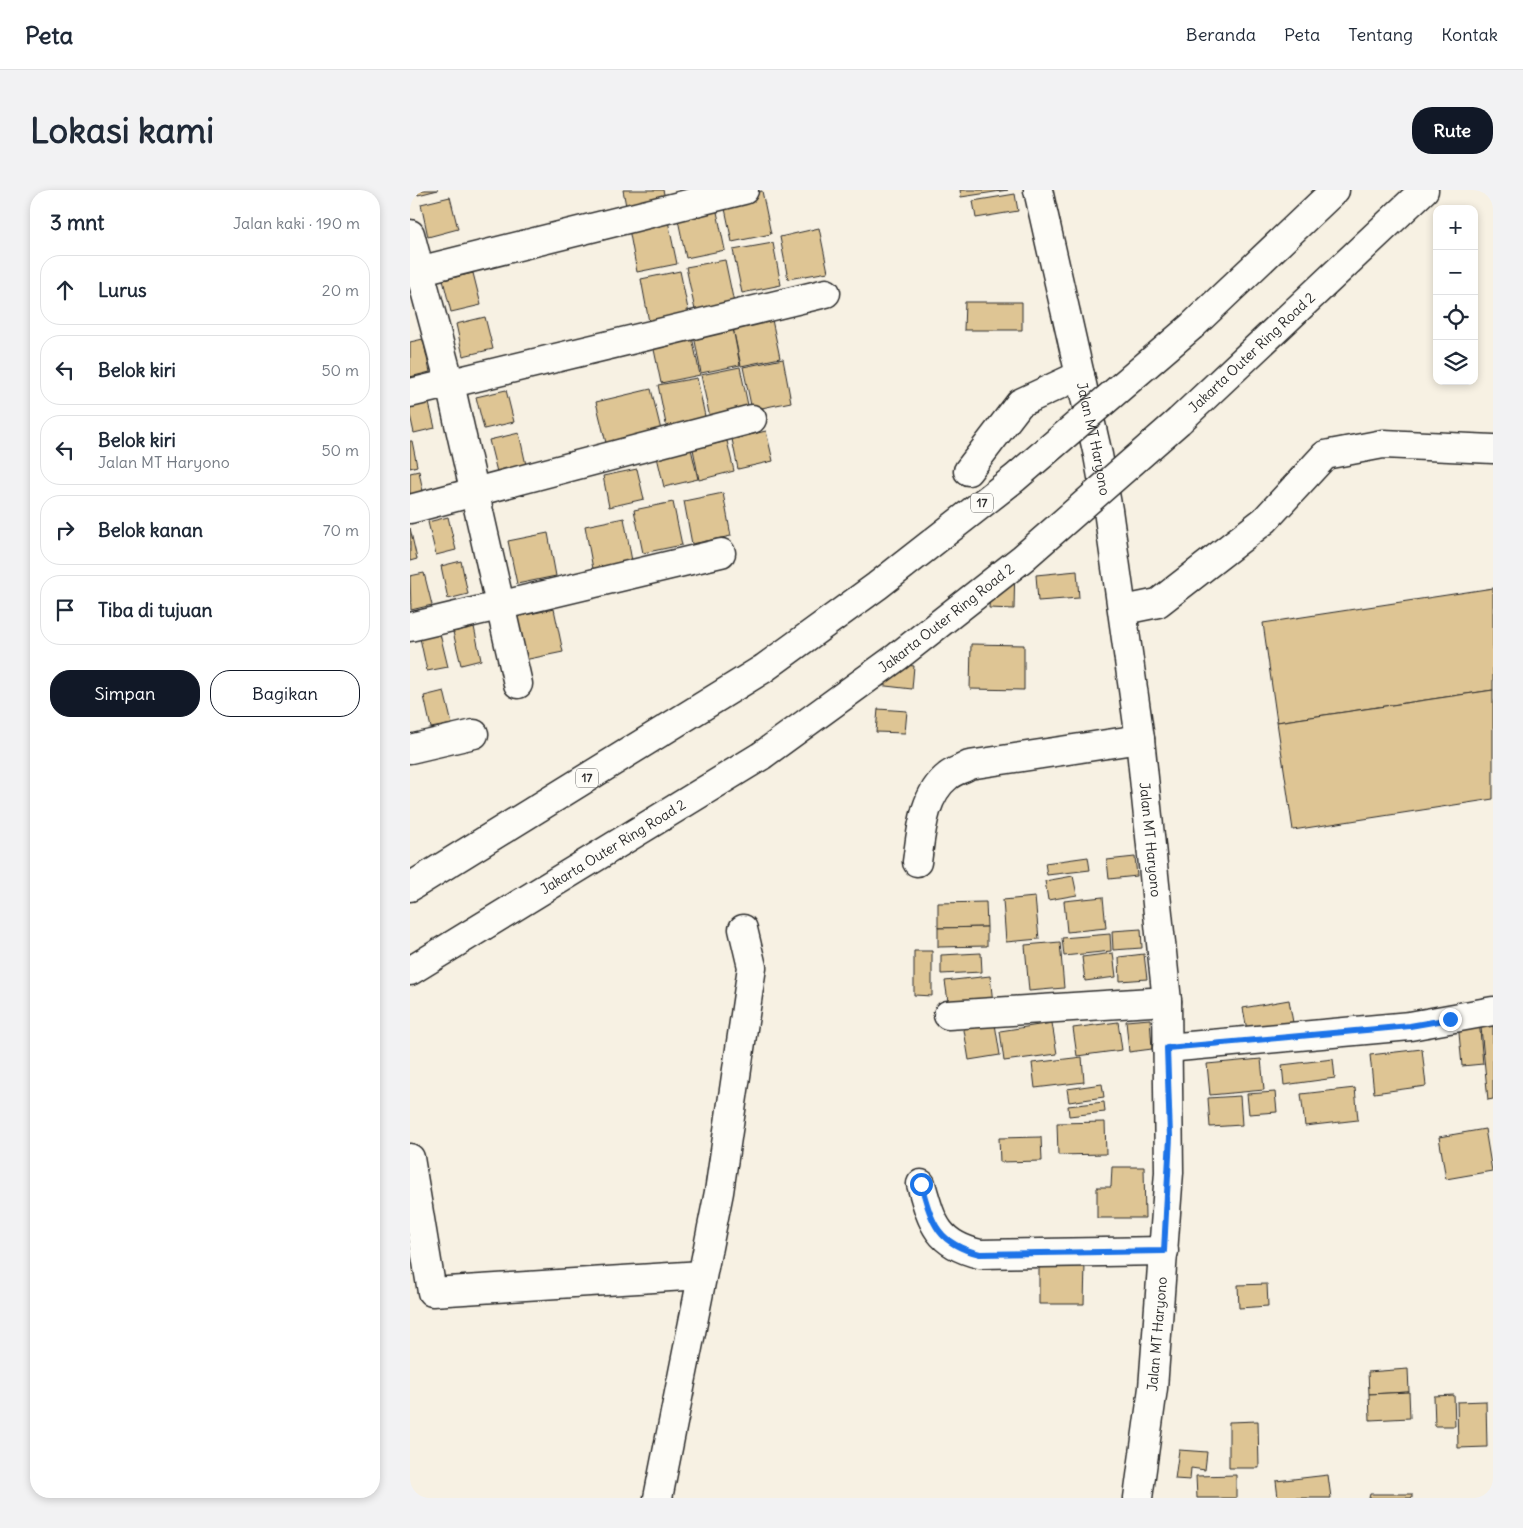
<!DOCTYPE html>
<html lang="id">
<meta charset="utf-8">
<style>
body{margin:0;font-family:Delius,sans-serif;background:#f2f2f3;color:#1f2937}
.controls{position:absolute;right:15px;top:15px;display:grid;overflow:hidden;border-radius:10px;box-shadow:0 2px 8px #0003}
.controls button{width:45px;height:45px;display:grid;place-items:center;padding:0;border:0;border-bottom:1px solid #e0e1e3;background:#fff;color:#1f2937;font:25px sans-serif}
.stop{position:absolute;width:15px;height:15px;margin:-11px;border:4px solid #1a73e8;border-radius:50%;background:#fff}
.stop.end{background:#1a73e8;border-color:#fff;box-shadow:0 1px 5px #0008}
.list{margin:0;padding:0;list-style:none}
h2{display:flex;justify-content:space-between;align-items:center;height:65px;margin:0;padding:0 20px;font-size:21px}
h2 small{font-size:16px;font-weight:400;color:#747a83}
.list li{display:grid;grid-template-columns:32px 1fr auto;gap:15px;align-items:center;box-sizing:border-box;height:70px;margin:0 10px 10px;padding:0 10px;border:1px solid #e0e1e3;border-radius:20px}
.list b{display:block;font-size:19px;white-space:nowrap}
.list p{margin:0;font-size:16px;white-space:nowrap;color:#747a83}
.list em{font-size:16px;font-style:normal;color:#747a83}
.actions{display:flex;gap:10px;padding:15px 20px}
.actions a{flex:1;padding:11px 0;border:1px solid #111827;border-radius:20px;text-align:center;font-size:18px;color:#111827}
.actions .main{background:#111827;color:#fff}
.icon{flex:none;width:28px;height:28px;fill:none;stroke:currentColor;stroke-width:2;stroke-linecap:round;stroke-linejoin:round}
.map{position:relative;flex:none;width:1083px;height:1308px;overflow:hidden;border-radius:20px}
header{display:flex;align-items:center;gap:30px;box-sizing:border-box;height:70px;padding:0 25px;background:#fff;border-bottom:1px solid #e0e1e3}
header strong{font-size:24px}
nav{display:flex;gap:28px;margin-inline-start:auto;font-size:18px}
.intro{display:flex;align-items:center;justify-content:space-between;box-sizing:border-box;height:120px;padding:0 30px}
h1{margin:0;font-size:35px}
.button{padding:12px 22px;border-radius:20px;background:#111827;color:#fff;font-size:18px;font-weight:700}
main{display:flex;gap:30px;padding:0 30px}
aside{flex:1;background:#fff;border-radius:20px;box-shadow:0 2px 8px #0003}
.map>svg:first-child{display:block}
.building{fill:#dec594;stroke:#2b2b2b}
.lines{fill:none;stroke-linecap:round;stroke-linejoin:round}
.minor-casing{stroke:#2b2b2b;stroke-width:31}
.major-casing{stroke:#2b2b2b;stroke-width:31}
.highway-casing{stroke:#2b2b2b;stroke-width:31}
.minor{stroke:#fdfcf7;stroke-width:28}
.major{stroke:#fdfcf7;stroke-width:28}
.highway{stroke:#fdfcf7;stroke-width:28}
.highway-bridge-casing{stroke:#2b2b2b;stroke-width:31;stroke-linecap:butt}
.highway-bridge{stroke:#fdfcf7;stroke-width:28}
.route{stroke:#1a73e8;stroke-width:6}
.labels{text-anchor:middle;stroke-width:4.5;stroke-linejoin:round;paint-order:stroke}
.shield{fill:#fdfcf7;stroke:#6a6a68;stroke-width:1}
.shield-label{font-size:12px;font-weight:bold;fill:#2b2b2b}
.street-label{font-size:14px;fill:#2b2b2b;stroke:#fdfcf7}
</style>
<header>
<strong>Peta</strong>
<nav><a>Beranda</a><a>Peta</a><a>Tentang</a><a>Kontak</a></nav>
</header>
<div class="intro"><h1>Lokasi kami</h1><a class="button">Rute</a></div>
<main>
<aside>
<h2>3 mnt<small>Jalan kaki · 190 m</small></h2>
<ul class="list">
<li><svg class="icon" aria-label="ahead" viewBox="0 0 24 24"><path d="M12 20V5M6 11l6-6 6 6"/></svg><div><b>Lurus</b></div><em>20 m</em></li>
<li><svg class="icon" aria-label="left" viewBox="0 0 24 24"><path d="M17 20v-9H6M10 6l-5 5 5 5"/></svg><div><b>Belok kiri</b></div><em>50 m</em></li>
<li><svg class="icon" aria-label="left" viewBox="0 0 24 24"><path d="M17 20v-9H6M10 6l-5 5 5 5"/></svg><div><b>Belok kiri</b><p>Jalan MT Haryono</p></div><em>50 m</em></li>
<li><svg class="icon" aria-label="right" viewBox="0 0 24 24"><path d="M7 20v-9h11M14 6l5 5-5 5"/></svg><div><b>Belok kanan</b></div><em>70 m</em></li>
<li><svg class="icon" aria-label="arrive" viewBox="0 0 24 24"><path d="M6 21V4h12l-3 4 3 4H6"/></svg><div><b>Tiba di tujuan</b></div></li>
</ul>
<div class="actions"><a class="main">Simpan</a><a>Bagikan</a></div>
</aside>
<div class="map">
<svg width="1083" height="1308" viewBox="0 0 1083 1308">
<rect width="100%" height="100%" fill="#f7f1e3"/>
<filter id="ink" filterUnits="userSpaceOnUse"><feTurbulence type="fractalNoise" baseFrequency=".02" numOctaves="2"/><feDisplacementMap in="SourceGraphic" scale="10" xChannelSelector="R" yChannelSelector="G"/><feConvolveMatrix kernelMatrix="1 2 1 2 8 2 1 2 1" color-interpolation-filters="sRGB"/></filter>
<g filter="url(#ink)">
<g class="building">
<polygon points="7,0 28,0 8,5"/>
<polygon points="213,0 253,0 255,8 216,16"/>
<polygon points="550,0 598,0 551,7"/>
<polygon points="352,1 361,44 322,52 313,9"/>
<polygon points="605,4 608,21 566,28 563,11"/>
<polygon points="40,7 48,39 18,47 11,14"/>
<polygon points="306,17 315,60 276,68 267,25"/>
<polygon points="258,31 267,74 227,82 219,39"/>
<polygon points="409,38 418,82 378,89 370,47"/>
<polygon points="363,53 371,95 332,103 323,60"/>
<polygon points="315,70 324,113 285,120 276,77"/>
<polygon points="270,81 279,124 239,132 231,89"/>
<polygon points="63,83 71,115 41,122 33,90"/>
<polygon points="555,112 612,112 612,140 554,140"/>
<polygon points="361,125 370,168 331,176 322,133"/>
<polygon points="75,127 83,159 53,166 46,134"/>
<polygon points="322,133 330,175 291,183 283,140"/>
<polygon points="281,142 290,185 251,193 242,150"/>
<polygon points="13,149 20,182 0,187 0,152"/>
<polygon points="373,169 381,212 342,220 333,177"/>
<polygon points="330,177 339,220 300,228 291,185"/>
<polygon points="287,188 296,231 257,239 248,195"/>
<polygon points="241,199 251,240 196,253 186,212"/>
<polygon points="96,200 104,232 74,239 66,207"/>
<polygon points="17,205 25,238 4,243 0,225 0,209"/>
<polygon points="356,241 363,271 328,279 322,249"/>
<polygon points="109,243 116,275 87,282 79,250"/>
<polygon points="0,251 2,251 7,276 0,278"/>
<polygon points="317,251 324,281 289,290 283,259"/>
<polygon points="281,259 288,289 254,297 247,267"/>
<polygon points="227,279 234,309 199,317 193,286"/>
<polygon points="9,281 14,307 0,310 0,283"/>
<polygon points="313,303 321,346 282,354 274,311"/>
<polygon points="263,312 272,355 233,363 224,320"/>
<polygon points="38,327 46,360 26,365 18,332"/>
<polygon points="214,328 222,371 183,379 175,336"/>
<polygon points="0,338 7,369 0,371"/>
<polygon points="138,343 146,386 107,394 98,351"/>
<polygon points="51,371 58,404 38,409 31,376"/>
<polygon points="581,372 605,373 604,419 579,418"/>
<polygon points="667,381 669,408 628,411 626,385"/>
<polygon points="14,383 22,415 1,420 0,386"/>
<polygon points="1083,398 1083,500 867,532 853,433"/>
<polygon points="144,419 153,462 114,470 105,427"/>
<polygon points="64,437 71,470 51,475 43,442"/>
<polygon points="30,444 38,477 17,481 10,448"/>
<polygon points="561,454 614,455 614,500 560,499"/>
<polygon points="469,472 504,476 502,499 467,495"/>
<polygon points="1083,500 1083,609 883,640 867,532"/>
<polygon points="34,501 42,534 21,538 14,506"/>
<polygon points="468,519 497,521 495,543 466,542"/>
<polygon points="678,667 680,680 637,685 635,673"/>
<polygon points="725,667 727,686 699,689 697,670"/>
<polygon points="663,686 667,705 638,710 635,691"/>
<polygon points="625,707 629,749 596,752 593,710"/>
<polygon points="693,707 696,738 657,742 654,711"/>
<polygon points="576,712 577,737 528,738 528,713"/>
<polygon points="577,737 577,756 528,757 528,738"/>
<polygon points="731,739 732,758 703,760 702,741"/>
<polygon points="700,744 701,761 654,766 652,748"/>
<polygon points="650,752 654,798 619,801 615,755"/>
<polygon points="504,761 522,761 522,806 504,805"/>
<polygon points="571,763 572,782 531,784 531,765"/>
<polygon points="703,763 706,787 675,791 672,767"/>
<polygon points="734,764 737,789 710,791 709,767"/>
<polygon points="580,786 583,813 539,818 535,791"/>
<polygon points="879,810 884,838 838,846 833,818"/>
<polygon points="1083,825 1083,909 1078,910 1070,827"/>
<polygon points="584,828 590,865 559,870 553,834"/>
<polygon points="740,829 742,859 719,862 716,831"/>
<polygon points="1069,829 1073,874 1052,876 1048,832"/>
<polygon points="708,832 712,860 667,866 663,838"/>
<polygon points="642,833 647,864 594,871 590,841"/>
<polygon points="1012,859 1016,896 964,903 960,865"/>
<polygon points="672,867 674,892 625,898 622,873"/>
<polygon points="851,869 854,900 800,905 797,874"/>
<polygon points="923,869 925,888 874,895 872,875"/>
<polygon points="692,894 694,907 659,912 657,899"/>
<polygon points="945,898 948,930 895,936 891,904"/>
<polygon points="865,902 867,922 839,924 837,904"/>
<polygon points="830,906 832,935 800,937 798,908"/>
<polygon points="694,912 695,922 659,926 658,916"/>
<polygon points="695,932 696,964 648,965 647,933"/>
<polygon points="1075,939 1082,981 1036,989 1029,947"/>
<polygon points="631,947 632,971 590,972 589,948"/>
<polygon points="702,977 734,977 735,1028 687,1028 687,997 701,997"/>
<polygon points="629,1074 675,1074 674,1114 629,1114"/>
<polygon points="857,1094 858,1116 829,1118 828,1095"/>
<polygon points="998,1179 999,1202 959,1204 958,1182"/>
<polygon points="999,1202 1000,1228 960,1230 959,1204"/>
<polygon points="1044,1205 1045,1236 1025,1236 1024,1206"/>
<polygon points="1076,1211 1077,1257 1048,1258 1047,1212"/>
<polygon points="848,1231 849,1278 819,1278 819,1232"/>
<polygon points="769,1260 797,1262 795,1280 781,1278 780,1290 765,1289"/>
<polygon points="826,1285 826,1308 787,1308 786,1286"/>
<polygon points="918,1285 921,1308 868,1308 866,1291"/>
<polygon points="960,1304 1002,1304 1002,1308 959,1308"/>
</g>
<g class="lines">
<defs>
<g id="minor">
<polyline points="0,44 40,194 108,494"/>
<polyline points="0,83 334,0"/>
<polyline points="0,203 416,103"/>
<polyline points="558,281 610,213 670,185"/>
<polyline points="0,319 342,229"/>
<polyline points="714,420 748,413 855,330 915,265 973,254 1083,259"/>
<polyline points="0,437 311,363"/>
<polyline points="0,559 64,544"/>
<path d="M507,672C511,644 513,605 538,586C544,581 553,579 559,575L730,549"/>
<polyline points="538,825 757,811"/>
<polyline points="757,858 1000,836 1083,821"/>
<polyline points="0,968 22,1102 292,1085"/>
<path d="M511,994C522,1033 527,1054 570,1064L754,1061"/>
<polyline points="248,1308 309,1002 342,777 333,739"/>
</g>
<g id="major">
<path id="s1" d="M628,0L688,265L698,320L730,549L757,811L759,982L743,1198L728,1308"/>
</g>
<g id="highway">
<polyline points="782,136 925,0"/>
<path id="s2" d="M769,231L1014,0"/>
<polyline points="0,697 353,479"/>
<path id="s3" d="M0,781L351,566"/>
</g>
</defs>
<use href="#minor" class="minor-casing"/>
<use href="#major" class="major-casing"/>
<use href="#highway" class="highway-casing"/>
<use href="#minor" class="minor"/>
<use href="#major" class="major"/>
<use href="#highway" class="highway"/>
<defs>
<g id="highway-bridge">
<polyline points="353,479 467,396 605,288 782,136"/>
<path id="s4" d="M351,566L487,467L613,368L769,231"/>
</g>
</defs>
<use href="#highway-bridge" class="highway-bridge-casing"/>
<use href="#highway-bridge" class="highway-bridge"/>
</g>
</g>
<g class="lines" filter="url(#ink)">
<path class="route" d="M511,994C522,1033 527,1054 570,1064L754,1061L760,947L757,858L1000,836L1040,829"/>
</g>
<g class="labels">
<g class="shield">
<rect x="561" y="303.5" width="22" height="19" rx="4"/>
<rect x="166" y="578.5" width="22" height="19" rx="4"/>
</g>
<g class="shield-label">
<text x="572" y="317">17</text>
<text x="177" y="592">17</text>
</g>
<g class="street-label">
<text dy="5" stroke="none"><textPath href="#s2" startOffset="100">Jakarta Outer Ring Road 2</textPath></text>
<text dy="5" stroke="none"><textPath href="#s1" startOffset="255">Jalan MT Haryono</textPath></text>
<text dy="5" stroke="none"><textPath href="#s4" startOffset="231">Jakarta Outer Ring Road 2</textPath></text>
<text dy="5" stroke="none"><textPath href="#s1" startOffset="660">Jalan MT Haryono</textPath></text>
<text dy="5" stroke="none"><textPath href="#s3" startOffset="238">Jakarta Outer Ring Road 2</textPath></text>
<text transform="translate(747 1144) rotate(-85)" y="5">Jalan MT Haryono</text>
</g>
</g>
</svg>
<div class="controls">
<button>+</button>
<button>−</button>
<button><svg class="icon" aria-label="locate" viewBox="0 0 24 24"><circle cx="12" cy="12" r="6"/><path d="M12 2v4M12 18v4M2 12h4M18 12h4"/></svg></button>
<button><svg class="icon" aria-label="layers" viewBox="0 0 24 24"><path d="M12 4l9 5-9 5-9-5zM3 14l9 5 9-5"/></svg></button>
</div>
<div class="stop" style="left:511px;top:994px"></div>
<div class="stop end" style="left:1040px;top:829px"></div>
</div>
</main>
